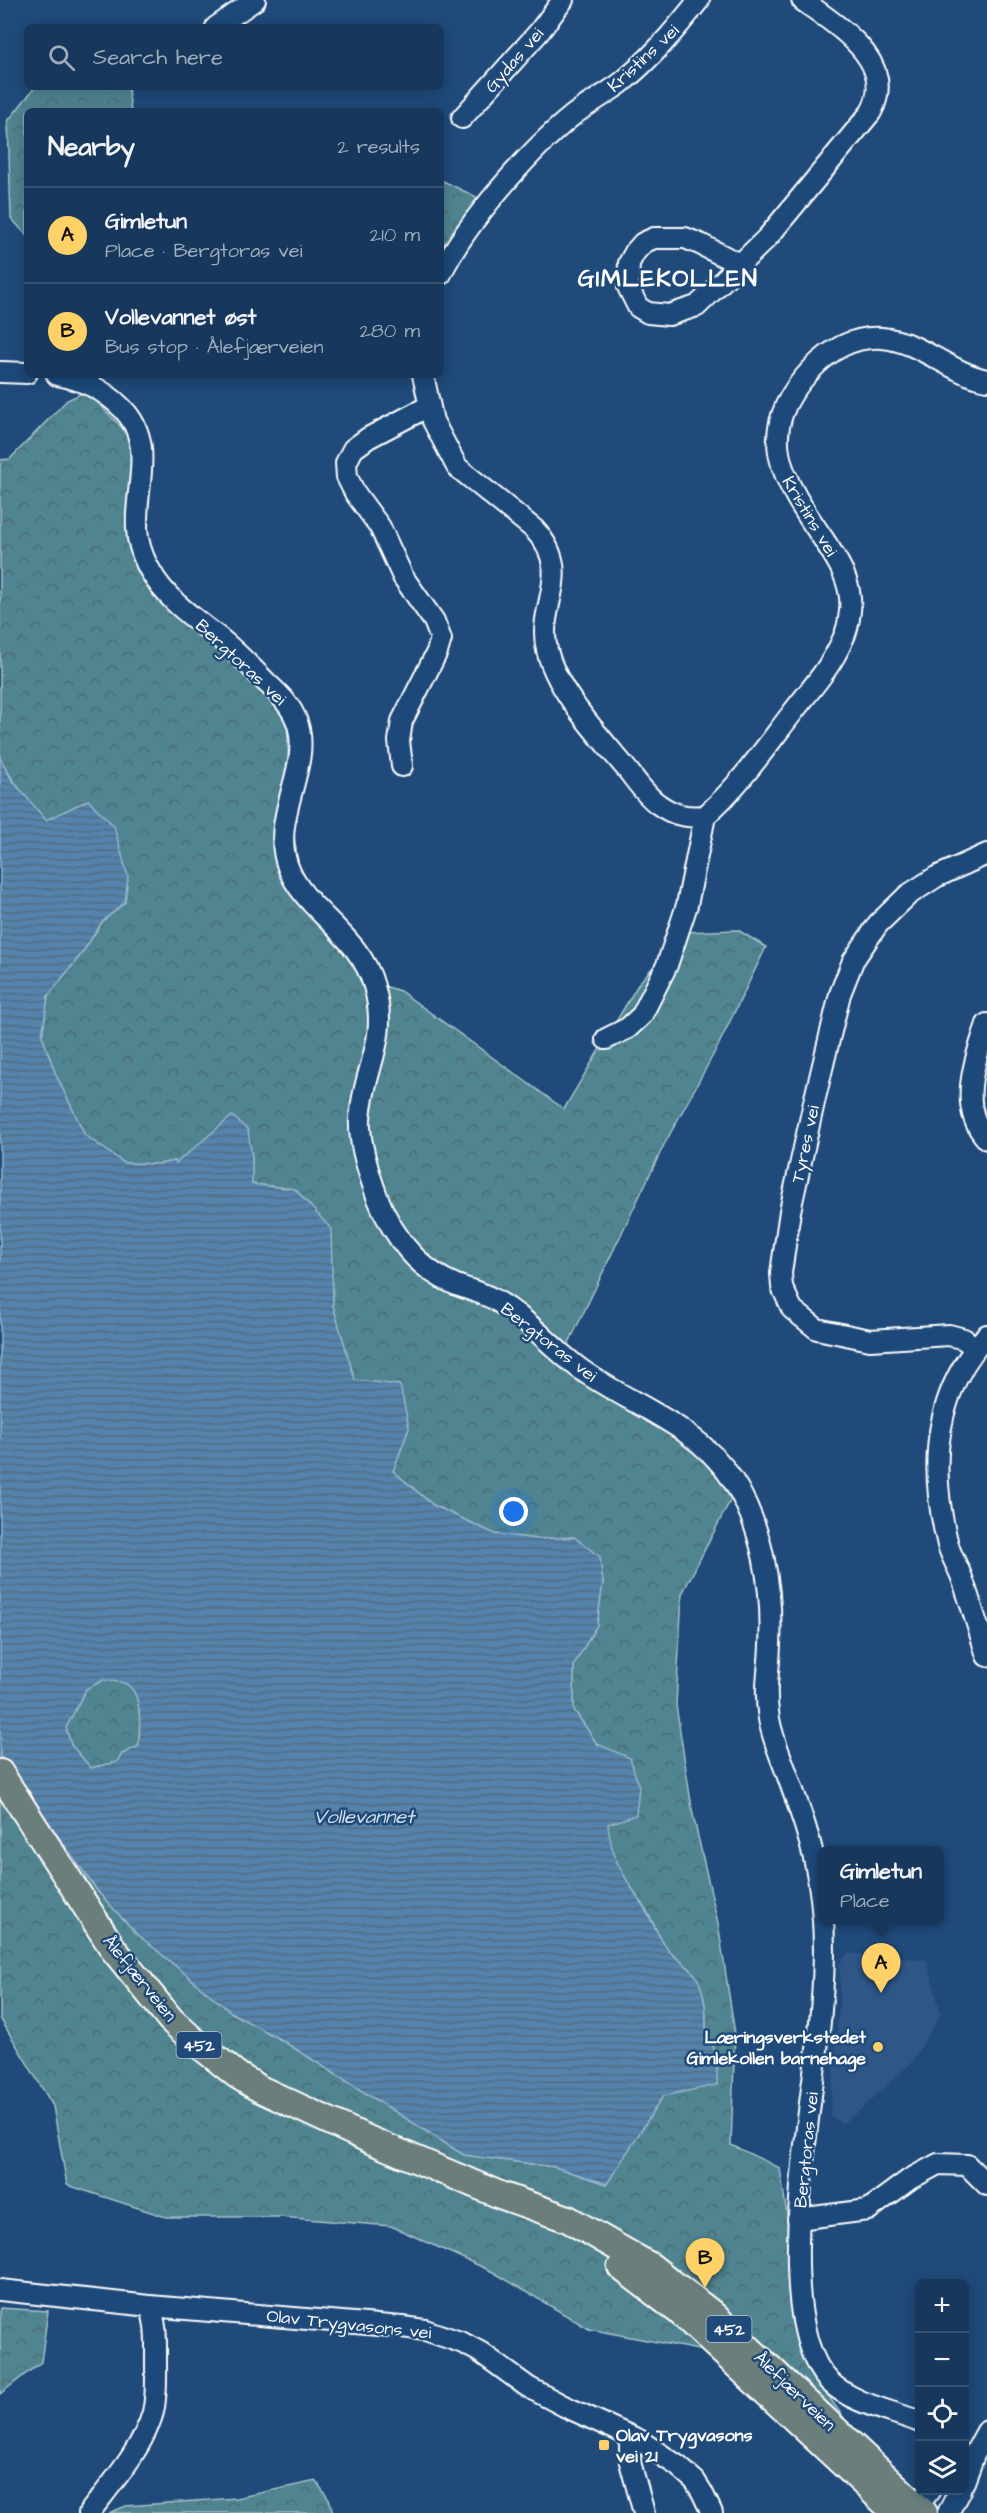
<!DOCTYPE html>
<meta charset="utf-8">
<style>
body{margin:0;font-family:"Architects Daughter",sans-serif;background:#203f62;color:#f1f3f6}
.controls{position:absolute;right:18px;bottom:18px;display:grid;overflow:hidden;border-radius:9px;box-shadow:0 3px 15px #0003}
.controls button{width:54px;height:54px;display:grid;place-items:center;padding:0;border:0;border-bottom:2px solid #365272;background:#17385c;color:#f1f3f6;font:30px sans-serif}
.you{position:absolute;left:514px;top:1512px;width:21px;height:21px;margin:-15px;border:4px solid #fff;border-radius:50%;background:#1a73e8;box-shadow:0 0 0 9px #1a73e833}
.badge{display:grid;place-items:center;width:39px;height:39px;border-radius:50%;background:#ffd166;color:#111;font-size:20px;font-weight:700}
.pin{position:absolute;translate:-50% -50px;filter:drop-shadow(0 2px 3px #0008)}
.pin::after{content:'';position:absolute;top:32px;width:21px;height:18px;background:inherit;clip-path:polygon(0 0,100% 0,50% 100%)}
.popup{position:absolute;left:818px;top:1846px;width:126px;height:78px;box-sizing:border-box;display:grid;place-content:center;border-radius:9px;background:#17385c;filter:drop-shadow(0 2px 4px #0005);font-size:20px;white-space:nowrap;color:#9eacbb}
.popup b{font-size:22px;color:#f1f3f6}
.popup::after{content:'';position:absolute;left:50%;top:100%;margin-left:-12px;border:12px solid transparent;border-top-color:#17385c}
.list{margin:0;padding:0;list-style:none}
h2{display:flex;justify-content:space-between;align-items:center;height:78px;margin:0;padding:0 24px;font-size:26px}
h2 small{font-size:20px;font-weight:400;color:#9eacbb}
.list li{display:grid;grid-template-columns:39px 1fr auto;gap:18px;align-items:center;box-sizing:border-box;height:96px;padding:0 24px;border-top:2px solid #365272}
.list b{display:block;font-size:22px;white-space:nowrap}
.list p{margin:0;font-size:20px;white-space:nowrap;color:#9eacbb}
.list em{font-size:20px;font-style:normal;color:#9eacbb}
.icon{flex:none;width:33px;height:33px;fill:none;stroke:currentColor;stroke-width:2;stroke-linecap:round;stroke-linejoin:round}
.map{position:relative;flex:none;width:987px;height:2513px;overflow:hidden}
.search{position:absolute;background:#17385c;box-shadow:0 3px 15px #0003;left:24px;top:24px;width:420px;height:66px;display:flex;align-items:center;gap:15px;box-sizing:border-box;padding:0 21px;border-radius:9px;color:#9eacbb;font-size:22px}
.panel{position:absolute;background:#17385c;box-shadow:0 3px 15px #0003;left:24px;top:108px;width:420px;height:270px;border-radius:9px}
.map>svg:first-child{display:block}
.built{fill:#2f5787}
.forest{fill:url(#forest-crowns);stroke:#a8c2c8;stroke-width:1.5}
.water{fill:url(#water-rules);stroke:#98b5cd;stroke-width:1.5;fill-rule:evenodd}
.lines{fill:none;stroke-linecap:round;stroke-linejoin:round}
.minor-casing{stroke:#fff;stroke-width:24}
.major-casing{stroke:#fff;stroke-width:30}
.minor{stroke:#1f4a7a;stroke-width:20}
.major{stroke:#6b7f7c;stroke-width:26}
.poi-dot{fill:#ffd166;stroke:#1f4a7a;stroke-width:2}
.labels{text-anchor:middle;stroke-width:5;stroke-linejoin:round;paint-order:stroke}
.shield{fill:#1f4a7a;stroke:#bcc9d7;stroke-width:1.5}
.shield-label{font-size:16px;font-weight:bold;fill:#fff}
.street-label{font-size:18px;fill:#fff;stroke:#1f4a7a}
.poi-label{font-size:18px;font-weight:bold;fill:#fff;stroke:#1f4a7a;text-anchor:end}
.water-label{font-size:20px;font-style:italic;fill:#d4e0ea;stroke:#1f4a7a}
.district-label{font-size:24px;font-weight:bold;letter-spacing:1.5px;fill:#fff;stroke:#1f4a7a}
</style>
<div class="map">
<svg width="987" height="2513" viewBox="0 0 987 2513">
<defs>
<pattern id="forest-crowns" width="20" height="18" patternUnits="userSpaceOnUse" patternTransform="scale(1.5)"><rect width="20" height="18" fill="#508490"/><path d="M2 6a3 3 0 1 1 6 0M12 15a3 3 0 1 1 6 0" fill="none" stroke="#4e6b71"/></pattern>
<pattern id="water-rules" width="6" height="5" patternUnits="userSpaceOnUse" patternTransform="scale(1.5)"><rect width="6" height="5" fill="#5483ab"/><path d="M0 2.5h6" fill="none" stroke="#506a80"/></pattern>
</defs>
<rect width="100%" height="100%" fill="#1f4a7a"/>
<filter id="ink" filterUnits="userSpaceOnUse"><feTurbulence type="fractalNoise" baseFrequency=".0167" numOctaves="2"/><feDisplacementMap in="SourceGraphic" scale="12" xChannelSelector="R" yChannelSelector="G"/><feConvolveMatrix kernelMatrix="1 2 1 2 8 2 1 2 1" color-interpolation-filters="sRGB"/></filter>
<g filter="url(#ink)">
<polygon class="built" points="848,1953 927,1960 941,2014 911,2063 865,2106 842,2124 830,2115 840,1993 840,1963"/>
<g class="forest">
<polygon points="35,87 128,87 131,111 27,111 27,236 11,218 8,121"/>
<polygon points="441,180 489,203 441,270"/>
<path d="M87,391L141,448L146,562L287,710L290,812L304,897L375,983L400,991L564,1109L639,983L684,932L738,930L766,947L718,1046L664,1145L567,1347L680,1432L733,1495L682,1594L676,1705L693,1815L718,1923L735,2034L731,2145L780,2168L796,2276L819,2383L844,2418L847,2435L756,2361L589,2329L493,2272L391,2226L280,2217H166L67,2185L53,2106L0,2018V1756L99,1893L136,1933L232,2013L283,2041L464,2155L555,2167L606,2184L663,2096L711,2040H706C706,2018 707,1996 696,1977C691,1966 677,1960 669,1951C659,1939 655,1925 647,1911C631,1885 605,1857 608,1824C609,1810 625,1774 630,1759L597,1744L574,1710V1665L597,1625L603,1582L574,1537L538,1539L495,1534L433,1505L393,1471L409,1428L355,1381L333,1306L330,1229L295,1189L252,1184V1157L247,1130L232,1117L175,1164V1161L158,1164L124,1163L85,1135L56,1075L42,1036L48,996L82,953L102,922L125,902C82,857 29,813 0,758V460L10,459L67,400Z"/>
<path d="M103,1680C110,1681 121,1680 127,1684C144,1696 139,1728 139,1746L122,1754L117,1762L91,1768L71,1745L66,1728L86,1689Z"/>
<polygon points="0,2308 48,2311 41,2362 0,2394"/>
<polygon points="316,2481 330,2501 333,2513 109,2513 126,2506 236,2498"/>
</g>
<path class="water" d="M0,758L12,780L46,820L88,800L114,826L128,877L125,902L102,922L82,953L48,996L42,1036L56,1075L85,1135L124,1163L158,1164L175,1161L176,1163L232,1116L248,1130L252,1157V1184L295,1189L331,1229L333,1306L355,1380L400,1385L409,1428L393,1471L433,1505L495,1534L538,1539L574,1537L600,1557L603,1582L597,1625L574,1665V1710L597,1744L630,1758L639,1787L636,1815L608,1824C612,1865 626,1877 646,1911C654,1924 659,1939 669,1951C677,1960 690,1966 696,1976C707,1996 706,2018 706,2039L712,2040L717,2065V2085L663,2096L607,2184L555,2167L464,2155L283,2041L232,2013L136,1933L99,1893L0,1756ZM103,1680C110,1681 121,1681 127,1684C144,1696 139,1728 139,1746L122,1754L117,1762L91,1768L71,1745L66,1728L86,1689Z"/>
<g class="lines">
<defs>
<g id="minor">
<polyline points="216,27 255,0"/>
<polyline points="462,118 539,32 563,0"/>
<path d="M739,264L700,244L685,238H654L643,243L635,252L629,263L628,287L638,307L648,313L669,315L697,306L768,237L871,112C898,61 837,26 802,0"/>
<path d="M441,274C464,225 530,150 572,116C587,104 605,95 621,83C651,59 676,29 699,0"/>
<polyline points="0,372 27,373"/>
<path d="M57,375C83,380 103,389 122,408C159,445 131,493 138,538C140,549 145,562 151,572C167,601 197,620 222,640C238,653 252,668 267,683C279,694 291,705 297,722C313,767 269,817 288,867C304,911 360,934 374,986C390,1041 363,1068 360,1119C359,1139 365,1160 371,1179C384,1222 410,1265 452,1283C467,1290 483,1292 497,1301C530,1320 553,1350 583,1371C633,1406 698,1426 732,1479C763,1526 773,1590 770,1645C769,1674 764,1689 769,1719C772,1736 778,1750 784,1766C798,1804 813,1844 819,1884C827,1933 824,1983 819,2032C811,2111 770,2324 830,2382C853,2404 890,2410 920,2422"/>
<path d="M423,375L433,421L457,467L534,529C576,574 536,604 547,650C557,692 598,734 625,767C635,779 645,795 658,804C673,815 687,818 705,816C740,785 765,748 793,712C810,690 831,667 842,641C847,632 849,621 850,611C853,584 838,561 824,540C783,480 751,433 811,370C830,350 854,336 882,338C920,341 950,373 987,380"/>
<polyline points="402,766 399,741 402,721 437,652 441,639 434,621 403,577 380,527 355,493 347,477 346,463 353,449 368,438 429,406"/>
<path d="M987,1024C975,1060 957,1108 987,1139"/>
<polyline points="606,1039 628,1028 642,1015 667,965 687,905 705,816"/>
<path d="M987,1335C932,1394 929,1470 948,1545C951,1556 958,1567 962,1578C971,1604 979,1630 987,1656"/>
<polyline points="975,1348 964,1339 949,1335 870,1340 817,1329 792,1309 782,1287 781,1273 790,1211 815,1098 840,994 853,961 878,924 908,895 936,877 987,854"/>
<polyline points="798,2219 868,2210 910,2179 938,2164 967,2165 987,2185"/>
<polyline points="0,2290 150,2306 402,2327 425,2330 463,2343 480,2352 528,2387 564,2406 639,2440 678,2466 695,2481 702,2492 712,2513"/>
<polyline points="630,2437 630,2462 644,2513"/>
<polyline points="964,2482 974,2455 987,2431"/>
<path d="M89,2513C111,2484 144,2447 153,2412C157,2395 156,2378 156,2361C156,2343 157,2324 150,2306"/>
<polyline points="917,2513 917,2507 930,2490"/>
<polyline points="948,2513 960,2490"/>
</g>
<g id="major">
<polyline points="0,1773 114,1950 171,2020 192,2039 237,2075 260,2089 370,2140 500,2195 568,2219 650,2266 711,2313 924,2513"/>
<polyline points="621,2267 680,2312 896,2513"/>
</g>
</defs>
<use href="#minor" class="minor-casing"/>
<use href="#major" class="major-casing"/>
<use href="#minor" class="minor"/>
<use href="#major" class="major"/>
</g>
</g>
<g class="poi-dot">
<circle cx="878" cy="2047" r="6"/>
<rect x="598" y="2439" width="12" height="12" rx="3"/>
</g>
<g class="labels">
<g class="shield">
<rect x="176.5" y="2032" width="45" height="26" rx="4.5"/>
<rect x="706.5" y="2316" width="45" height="26" rx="4.5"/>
</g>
<g class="shield-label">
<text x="199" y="2051">452</text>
<text x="729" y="2335">452</text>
</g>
<g class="street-label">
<text transform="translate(643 58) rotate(-43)" y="6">Kristins vei</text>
<text transform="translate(514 60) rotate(-49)" y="6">Gydas vei</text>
<text transform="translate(810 516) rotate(59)" y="6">Kristins vei</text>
<text transform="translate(241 662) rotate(43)" y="6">Bergtoras vei</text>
<text transform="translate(805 1144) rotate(-78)" y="6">Tyres vei</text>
<text transform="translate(549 1342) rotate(38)" y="6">Bergtoras vei</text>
<text transform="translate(140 1978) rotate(51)" y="6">Ålefjærveien</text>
<text transform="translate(806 2150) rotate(-84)" y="6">Bergtoras vei</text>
<text transform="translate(349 2324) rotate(6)" y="6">Olav Trygvasons vei</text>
<text transform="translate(795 2391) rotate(44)" y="6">Ålefjærveien</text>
</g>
<g class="poi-label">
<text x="866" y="2043">Læringsverkstedet<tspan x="866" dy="21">Gimlekollen barnehage</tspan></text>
<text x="616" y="2441" text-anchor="start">Olav Trygvasons<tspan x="616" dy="21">vei 21</tspan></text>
</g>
<g class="water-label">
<text x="364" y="1823">Vollevannet</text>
</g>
<g class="district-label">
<text x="668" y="286">GIMLEKOLLEN</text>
</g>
</g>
</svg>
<div class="controls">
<button>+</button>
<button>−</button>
<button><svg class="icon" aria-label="locate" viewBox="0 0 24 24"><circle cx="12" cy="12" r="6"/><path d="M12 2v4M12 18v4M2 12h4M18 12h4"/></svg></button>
<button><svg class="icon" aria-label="layers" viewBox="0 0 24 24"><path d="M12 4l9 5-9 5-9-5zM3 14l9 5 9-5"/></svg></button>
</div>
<div class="you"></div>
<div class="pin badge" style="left:881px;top:1993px">A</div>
<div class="popup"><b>Gimletun</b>Place</div>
<div class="pin badge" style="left:705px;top:2288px">B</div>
<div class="search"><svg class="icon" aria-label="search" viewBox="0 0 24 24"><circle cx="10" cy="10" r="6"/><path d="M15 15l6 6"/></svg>Search here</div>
<section class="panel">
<h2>Nearby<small>2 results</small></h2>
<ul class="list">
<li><span class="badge">A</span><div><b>Gimletun</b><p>Place · Bergtoras vei</p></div><em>210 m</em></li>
<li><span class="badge">B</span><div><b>Vollevannet øst</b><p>Bus stop · Ålefjærveien</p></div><em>280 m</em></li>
</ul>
</section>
</div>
